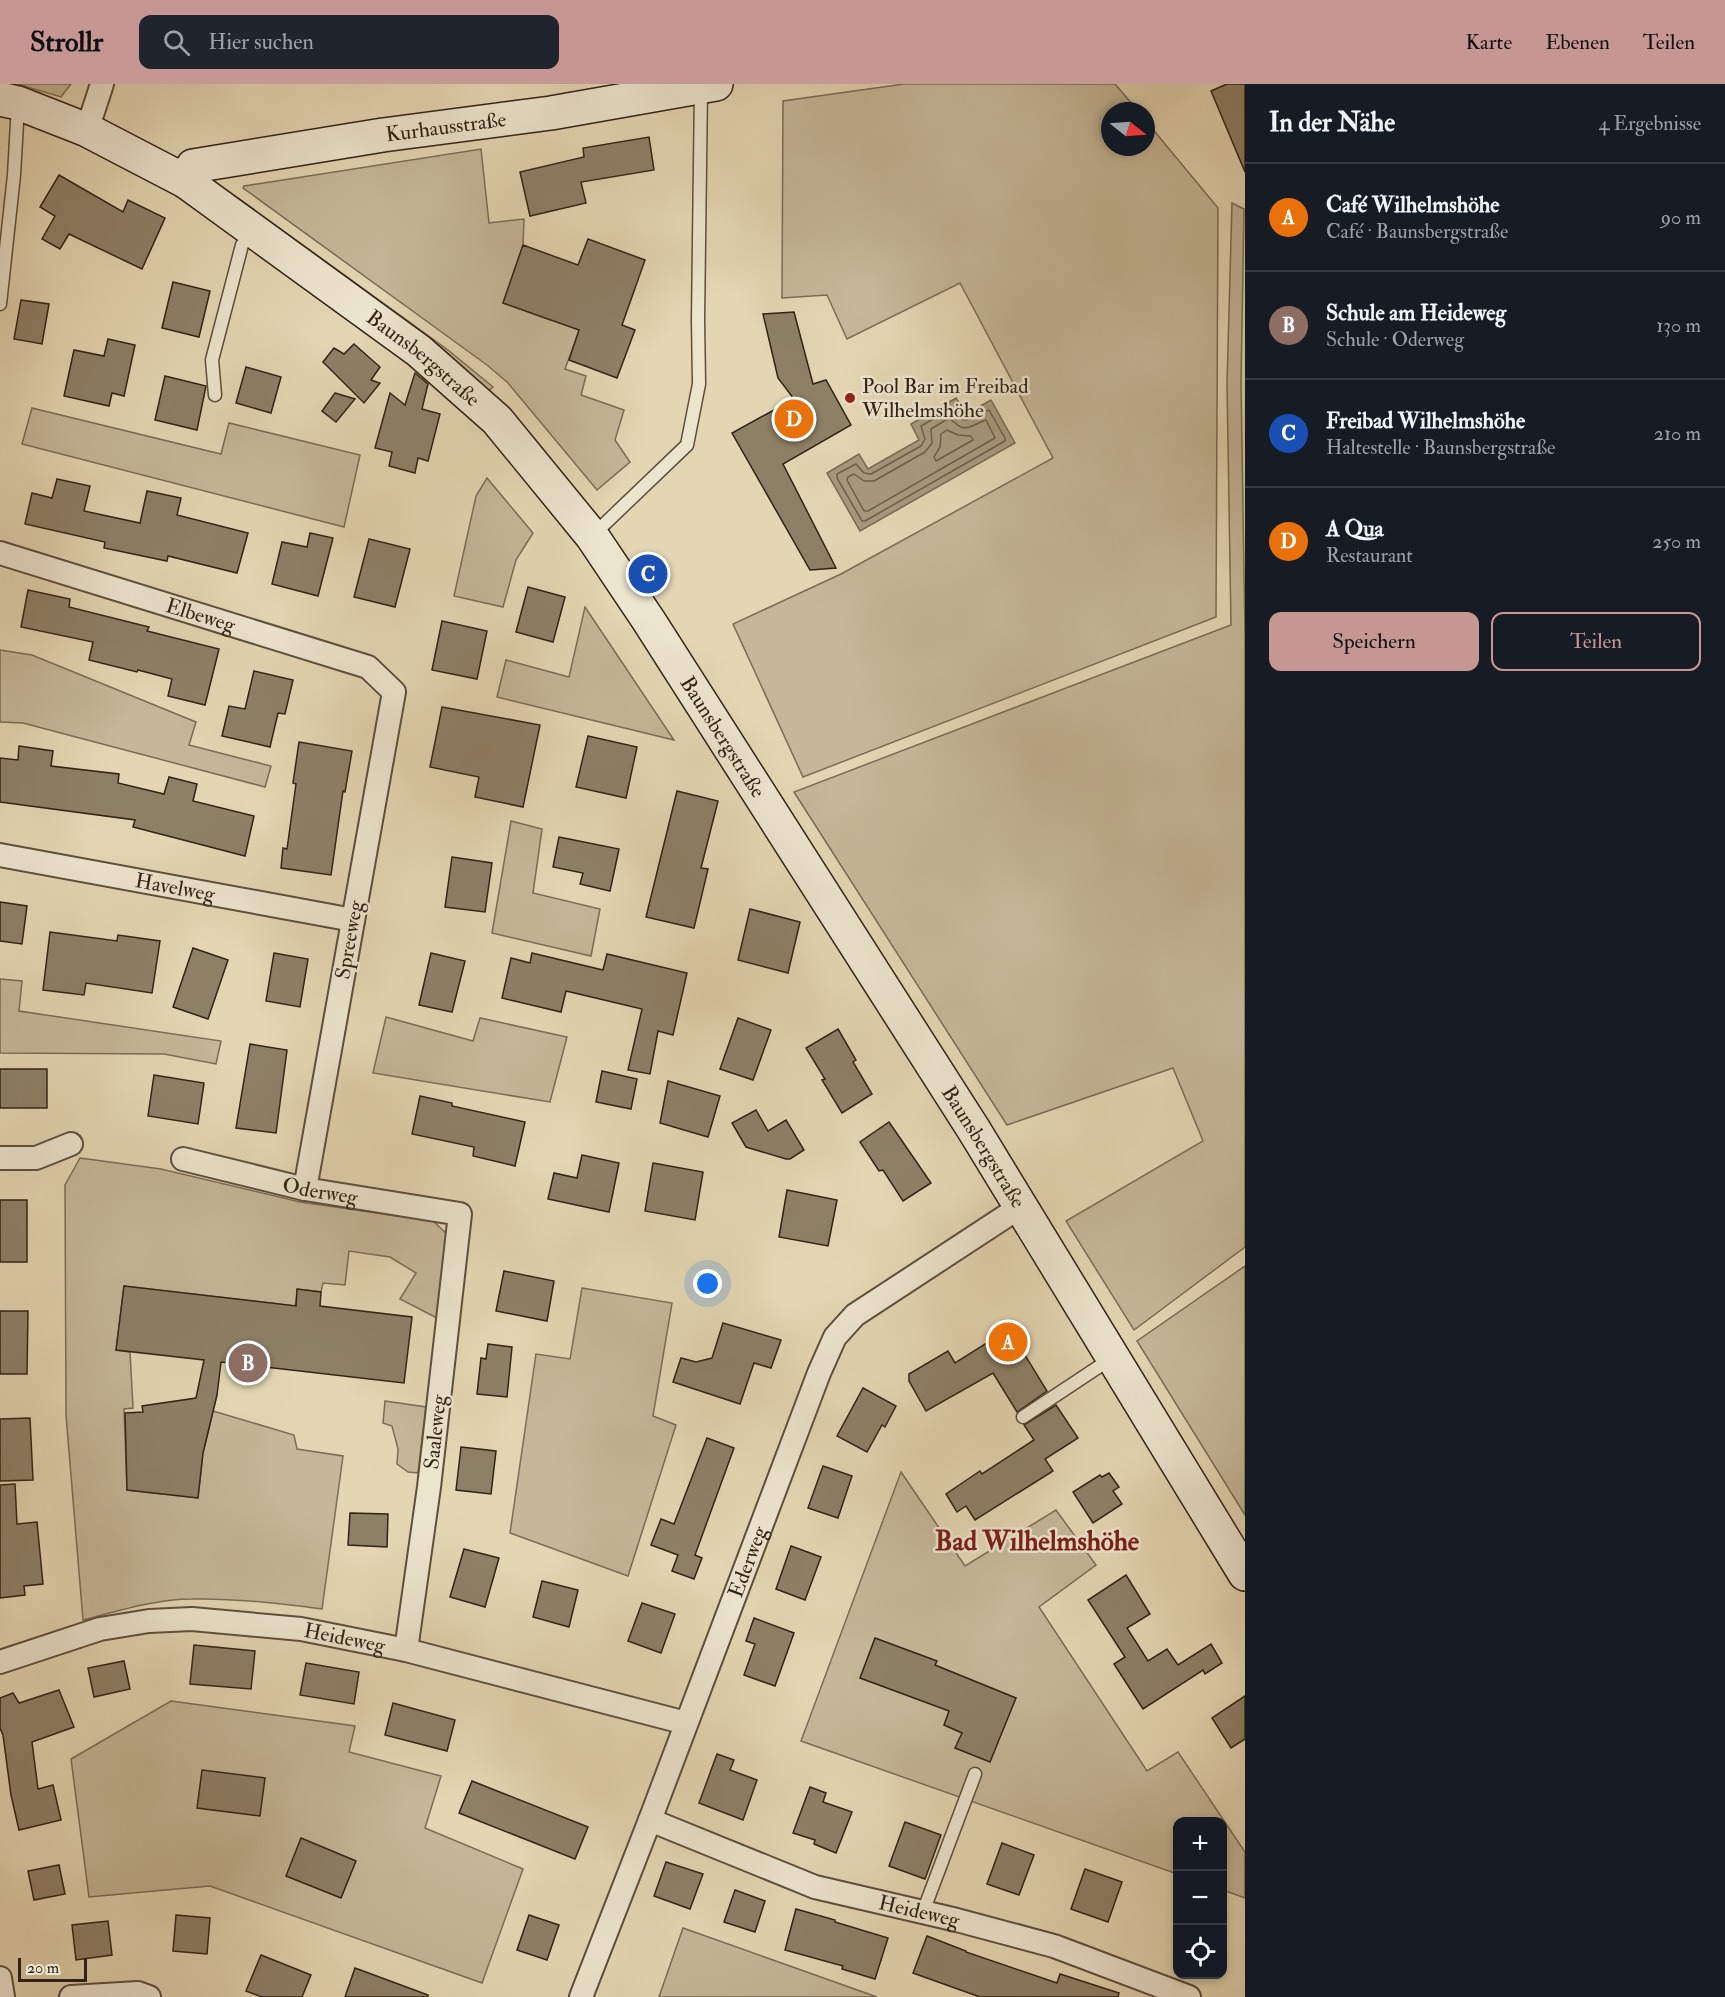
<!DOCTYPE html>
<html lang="de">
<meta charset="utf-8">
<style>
body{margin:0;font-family:"IM FELL Double Pica",serif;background:#20242c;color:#f1f3f6}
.controls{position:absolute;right:18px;bottom:18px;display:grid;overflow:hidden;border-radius:12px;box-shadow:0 3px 9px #0003}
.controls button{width:54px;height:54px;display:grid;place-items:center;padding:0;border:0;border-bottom:2px solid #363941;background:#171b24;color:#f1f3f6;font:30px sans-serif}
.compass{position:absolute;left:1101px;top:18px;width:54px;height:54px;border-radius:50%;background:#171b24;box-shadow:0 3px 9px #0003;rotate:107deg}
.scale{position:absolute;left:18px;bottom:15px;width:69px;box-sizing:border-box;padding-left:6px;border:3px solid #302214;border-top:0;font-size:16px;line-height:21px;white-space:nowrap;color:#302214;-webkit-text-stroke:4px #ede4ce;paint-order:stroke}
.you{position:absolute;left:708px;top:1200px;width:21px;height:21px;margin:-15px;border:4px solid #fff;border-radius:50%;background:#1a73e8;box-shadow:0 0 0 9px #1a73e833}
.badge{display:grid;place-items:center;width:39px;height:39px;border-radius:50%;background:#c59692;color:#fff;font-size:20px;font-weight:700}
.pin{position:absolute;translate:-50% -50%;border:3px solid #fff;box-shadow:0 2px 6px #0006}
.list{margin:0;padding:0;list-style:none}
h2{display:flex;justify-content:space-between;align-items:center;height:78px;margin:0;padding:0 24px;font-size:26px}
h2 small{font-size:20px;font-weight:400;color:#9ea1a6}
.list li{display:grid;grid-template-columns:39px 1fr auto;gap:18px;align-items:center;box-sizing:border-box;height:108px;padding:0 24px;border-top:2px solid #363941}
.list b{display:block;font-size:22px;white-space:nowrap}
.list p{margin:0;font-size:20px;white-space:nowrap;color:#9ea1a6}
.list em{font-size:20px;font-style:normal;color:#9ea1a6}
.actions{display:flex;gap:12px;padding:18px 24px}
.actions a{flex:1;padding:14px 0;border:2px solid #c59692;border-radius:12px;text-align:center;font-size:21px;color:#c59692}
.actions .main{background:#c59692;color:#111}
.icon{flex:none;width:33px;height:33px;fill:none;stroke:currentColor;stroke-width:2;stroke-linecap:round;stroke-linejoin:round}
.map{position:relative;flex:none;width:1245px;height:1913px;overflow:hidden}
header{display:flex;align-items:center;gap:36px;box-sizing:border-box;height:84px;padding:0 30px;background:#c59692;color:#111}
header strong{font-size:28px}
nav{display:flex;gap:33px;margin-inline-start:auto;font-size:21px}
.search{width:420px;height:54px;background:#20242c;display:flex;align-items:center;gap:15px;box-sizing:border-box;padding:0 21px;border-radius:12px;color:#9ea1a6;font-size:22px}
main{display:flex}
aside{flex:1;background:#171b24}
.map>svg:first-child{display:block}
.green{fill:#c5b798;stroke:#7a6c56;stroke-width:1.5}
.water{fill:#a7997d;stroke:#776953;stroke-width:1.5}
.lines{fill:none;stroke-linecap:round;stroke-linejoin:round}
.shore{stroke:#6c5e48;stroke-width:1.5}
.building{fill:#8e8067;stroke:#302214;stroke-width:1.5}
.lane-casing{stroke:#5d4f3c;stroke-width:15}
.street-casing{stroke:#5d4f3c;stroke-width:26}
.secondary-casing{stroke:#302214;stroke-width:36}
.lane{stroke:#ede4ce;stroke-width:12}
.street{stroke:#ede4ce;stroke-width:22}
.secondary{stroke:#ede4ce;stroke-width:33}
.poi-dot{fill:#8f2418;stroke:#ede4ce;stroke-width:2}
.labels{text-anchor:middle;stroke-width:5;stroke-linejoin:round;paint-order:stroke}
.street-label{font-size:21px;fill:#302214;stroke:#ede4ce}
.poi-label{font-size:21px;fill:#302214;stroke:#ede4ce;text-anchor:start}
.district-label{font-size:27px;font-weight:bold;fill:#7a1f14;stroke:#ede4ce}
</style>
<header>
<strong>Strollr</strong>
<div class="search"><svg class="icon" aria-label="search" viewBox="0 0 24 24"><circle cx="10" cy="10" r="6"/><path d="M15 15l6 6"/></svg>Hier suchen</div>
<nav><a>Karte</a><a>Ebenen</a><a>Teilen</a></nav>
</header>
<main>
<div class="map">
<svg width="1245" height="1913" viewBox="0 0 1245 1913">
<rect width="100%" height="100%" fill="#e4d6b3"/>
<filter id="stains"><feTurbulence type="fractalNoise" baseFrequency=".00333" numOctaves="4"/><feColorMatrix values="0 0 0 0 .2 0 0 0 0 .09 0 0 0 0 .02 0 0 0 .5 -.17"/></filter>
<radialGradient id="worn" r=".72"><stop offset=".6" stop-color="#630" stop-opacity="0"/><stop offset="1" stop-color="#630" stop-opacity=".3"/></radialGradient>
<g class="green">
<polygon points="17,0 71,0 61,13"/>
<polygon points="904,0 1115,0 1138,27 1110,27 1110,63 1146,63 1146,37 1218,124 1216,533 803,693 733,540 841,490 1053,374 960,199 847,255 827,211 782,214 783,17"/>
<polygon points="481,65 489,139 524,135 523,161 503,219 550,236 589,220 565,285 586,292 581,311 624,326 615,356 630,378 597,406 508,299 487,281 243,104 244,102"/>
<polygon points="238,114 448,266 493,303 486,309 236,117"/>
<polygon points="1232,119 1244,125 1241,300 1245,549 1245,1163 1134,1246 1066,1137 1203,1057 1173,984 1007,1041 794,708 1231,541 1227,300"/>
<polygon points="32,324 221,370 229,339 360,371 344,443 22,360"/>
<polygon points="487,394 533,449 516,476 503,523 454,512 476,412"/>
<polygon points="585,523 674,656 497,613 506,576 569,593"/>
<polygon points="0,566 32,571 196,638 189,661 271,682 265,703 23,639 0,638"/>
<polygon points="511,737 542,745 533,809 600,825 591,872 492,849"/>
<polygon points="0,895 22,897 19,927 221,957 216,980 164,970 0,969"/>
<polygon points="386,933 473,957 480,934 567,953 550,1018 373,989"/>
<path d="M80,1074L161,1085L300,1118L433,1137L447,1150L437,1234L400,1215L416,1189L390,1173L349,1167L345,1201L323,1199L321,1208L298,1205L295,1222L124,1202L116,1266L130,1268L133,1324L124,1325L127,1406L198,1414L203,1369L213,1327L294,1351L297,1365L343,1372L322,1525C279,1519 236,1514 192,1515C156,1515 118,1527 83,1536L66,1331L65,1101Z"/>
<polygon points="1245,1182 1245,1431 1137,1257"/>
<polygon points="582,1204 672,1219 653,1332 676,1341 628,1492 510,1449 536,1270 570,1275"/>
<polygon points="385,1317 426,1323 418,1389 408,1388 397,1380 398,1365 392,1342 383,1339"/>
<polygon points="901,1388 965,1482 1056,1426 1096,1481 1039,1523 1147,1687 1178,1668 1245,1768 1245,1814 1223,1806 1222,1738 1178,1738 1177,1790 801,1657"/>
<polygon points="171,1617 355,1642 349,1668 441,1692 425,1744 523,1785 482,1899 210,1802 89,1813 71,1675"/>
<polygon points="683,1844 877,1913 659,1913"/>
</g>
<polygon class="water" points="956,314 966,330 991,316 1015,359 860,447 827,389 859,370 868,385 919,356 911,340"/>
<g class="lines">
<g class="shore">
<polygon points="952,324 955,324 961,334 966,336 989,326 1005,354 1005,357 865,437 862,437 837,394 837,390 856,380 864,389 871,390 921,362 925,355 921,342"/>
<path d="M949,334C953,336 956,341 961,343C970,346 978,338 986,336L995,354L868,427H864L847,396L848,393L854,390L864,397H874L925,368L932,359L931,345Z"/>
<polygon points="947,346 958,351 971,352 973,356 936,377 934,373 940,363 941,350"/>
</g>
</g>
<g class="building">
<polygon points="1227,0 1245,0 1245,88 1211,7"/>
<polygon points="649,53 654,86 581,98 586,119 530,132 520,88 584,73 583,64"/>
<polygon points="59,91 123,128 128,116 165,134 142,185 69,150 60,165 42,155 55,132 40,123"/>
<polygon points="588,155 645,176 622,241 635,246 617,294 569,276 579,246 503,219 523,161 578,181"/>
<polygon points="173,198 210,207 199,253 162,244"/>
<polygon points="21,216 49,220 42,260 14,255"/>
<polygon points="794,228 813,300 826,296 851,341 783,380 836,484 810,486 732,349 794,315 778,294 763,230"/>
<polygon points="108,255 135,261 124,312 112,309 109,322 64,312 74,266 104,272"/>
<polygon points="354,260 380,283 371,296 380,299 364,319 323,278 334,264 344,270"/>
<polygon points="246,283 281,293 271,329 236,319"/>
<polygon points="415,289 428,300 422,325 440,330 428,377 418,374 415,389 389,382 392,368 375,364 390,309 405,321"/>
<polygon points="165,292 206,302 197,346 155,336"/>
<polygon points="335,309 355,315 336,338 322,327"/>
<polygon points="57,395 90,402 84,427 140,439 147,407 181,414 177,431 248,449 237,489 168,472 167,477 104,464 105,458 25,440 32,409 52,414"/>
<polygon points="310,449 333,454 318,512 272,500 282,458 307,463"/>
<polygon points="369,455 410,465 395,523 354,513"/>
<polygon points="528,503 565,513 553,558 516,548"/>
<polygon points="28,506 70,515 69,523 149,543 147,547 219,565 205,621 168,612 172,595 138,586 137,588 89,576 93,558 21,543"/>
<polygon points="442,537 487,547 477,595 432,586"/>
<polygon points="254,587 293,596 285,630 278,629 270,663 222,652 229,622 245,625"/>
<polygon points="442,623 540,641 523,723 475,713 479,693 430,683"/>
<polygon points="588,652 637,663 626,714 576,703"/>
<polygon points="299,658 352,667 345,708 343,707 331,791 281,784 283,764 287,765 296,700 293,699"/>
<polygon points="19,662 53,667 51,682 119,690 118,699 164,710 169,693 197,700 193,717 254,732 245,772 133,743 135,736 0,718 0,674 18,676"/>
<polygon points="677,707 718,717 701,784 708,785 694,844 646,833"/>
<polygon points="559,753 619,765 610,807 580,800 583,789 553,783"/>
<polygon points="452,773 492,779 485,828 445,823"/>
<polygon points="0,818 27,822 22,860 0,857"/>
<polygon points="750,825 800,838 788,889 738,876"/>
<polygon points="50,848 117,857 118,851 160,857 152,909 86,899 84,911 43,906"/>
<polygon points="193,864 228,876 208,935 173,923"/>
<polygon points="274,869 308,875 300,923 266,917"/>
<polygon points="431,869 465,877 452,928 419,921"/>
<polygon points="532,869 603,886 607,870 687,889 673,951 658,947 650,990 628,986 642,925 566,907 561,928 502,914 511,874 530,879"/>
<polygon points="738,934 771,946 753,996 720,985"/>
<polygon points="838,945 856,976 853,978 872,1010 842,1029 822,996 825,995 806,964"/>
<polygon points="250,960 287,966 276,1049 236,1044"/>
<rect x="0" y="985" width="47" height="39"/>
<polygon points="602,987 637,995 631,1025 596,1018"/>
<polygon points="154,991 204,999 198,1040 148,1032"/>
<polygon points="668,997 720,1012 708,1053 660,1039"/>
<polygon points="420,1012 452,1019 452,1022 525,1038 515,1082 473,1072 474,1063 412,1050"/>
<polygon points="756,1026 768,1047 786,1036 804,1066 790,1075 786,1075 746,1063 732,1039"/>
<polygon points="889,1038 931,1099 903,1117 883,1086 879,1087 860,1058"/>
<polygon points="582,1071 619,1079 609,1128 548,1115 554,1089 577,1094"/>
<polygon points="653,1079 703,1088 695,1136 645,1127"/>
<polygon points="787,1106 837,1116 828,1162 779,1153"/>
<rect x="0" y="1116" width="27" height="62"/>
<polygon points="504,1187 554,1197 547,1237 496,1227"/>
<polygon points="124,1202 296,1222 297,1205 321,1208 320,1222 412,1233 404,1299 221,1278 217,1311 203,1369 198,1414 127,1406 125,1329 143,1328 142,1322 196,1314 204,1276 116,1266"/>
<polygon points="0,1227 28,1227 27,1290 0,1290"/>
<polygon points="723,1239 781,1256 771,1284 754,1279 740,1320 673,1298 681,1274 696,1278 712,1274"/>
<polygon points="1009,1245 1047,1307 1017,1328 993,1289 926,1327 909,1297 909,1290 948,1267 955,1279"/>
<polygon points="488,1260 512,1263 507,1313 477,1310 481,1274 486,1275"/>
<polygon points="863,1304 896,1322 885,1343 882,1341 867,1368 837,1352"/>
<polygon points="1056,1321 1078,1354 1045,1375 1053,1387 975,1436 966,1422 957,1428 946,1410 980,1387 982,1390 1034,1356 1024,1341"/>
<polygon points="30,1334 33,1396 0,1397 0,1335"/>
<polygon points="707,1354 734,1364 695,1471 702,1474 694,1495 672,1487 678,1471 651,1461 661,1435 674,1440"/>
<polygon points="461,1363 496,1367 491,1410 456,1406"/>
<polygon points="823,1382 852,1392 838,1434 808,1424"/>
<polygon points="1109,1389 1119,1403 1113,1407 1122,1420 1093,1439 1073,1408 1100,1391 1102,1393"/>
<polygon points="15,1400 17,1440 37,1438 43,1500 24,1502 25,1511 0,1514 0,1401"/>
<polygon points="350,1429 388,1430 387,1463 348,1461"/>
<polygon points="791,1462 821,1473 805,1516 776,1505"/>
<polygon points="464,1465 499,1474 485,1523 450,1513"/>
<polygon points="1126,1491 1150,1530 1127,1544 1148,1577 1167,1565 1178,1581 1211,1560 1222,1579 1205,1590 1203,1586 1143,1625 1114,1580 1125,1573 1088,1516"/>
<polygon points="542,1497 578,1506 569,1543 533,1533"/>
<polygon points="642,1519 675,1530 661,1569 628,1557"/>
<polygon points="754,1534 794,1549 775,1602 744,1591 755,1560 746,1557"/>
<polygon points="875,1554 937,1577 935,1581 1016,1614 990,1678 955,1664 962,1649 944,1641 949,1627 860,1594"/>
<polygon points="194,1561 255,1567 251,1605 190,1600"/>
<polygon points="124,1577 130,1605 94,1613 88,1584"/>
<polygon points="306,1579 359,1588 354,1620 300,1611"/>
<polygon points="59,1606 74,1643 32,1658 38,1705 53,1701 61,1736 19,1746 11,1711 3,1651 0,1644 0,1614 13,1609 19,1619"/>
<polygon points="1245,1612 1245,1655 1231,1664 1212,1634"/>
<polygon points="393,1619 455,1636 447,1667 385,1651"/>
<polygon points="717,1670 734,1676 730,1686 757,1696 743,1736 699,1719"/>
<polygon points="202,1686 265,1694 260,1732 197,1724"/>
<polygon points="472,1697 588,1743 575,1775 459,1729"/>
<polygon points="810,1703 826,1709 823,1718 852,1728 836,1769 814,1760 815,1756 793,1749"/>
<polygon points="905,1738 941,1751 925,1795 889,1782"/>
<polygon points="301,1754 356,1777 341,1814 286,1792"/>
<polygon points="1002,1759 1034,1771 1019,1811 987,1800"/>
<polygon points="666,1778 703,1790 690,1825 654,1812"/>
<polygon points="59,1781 65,1810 34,1816 28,1787"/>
<polygon points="1085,1785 1122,1798 1108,1838 1071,1825"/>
<polygon points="735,1806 765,1817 755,1848 724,1838"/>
<polygon points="796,1825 835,1836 835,1838 888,1854 875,1895 842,1885 843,1882 785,1866"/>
<polygon points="176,1831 210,1834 207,1870 173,1867"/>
<polygon points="529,1831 559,1841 547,1876 517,1866"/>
<polygon points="108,1837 112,1871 76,1876 72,1841"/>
<polygon points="927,1852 966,1867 966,1868 1057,1899 1060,1890 1119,1909 1118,1913 980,1913 913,1889"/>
<polygon points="261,1871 311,1891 302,1913 262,1913 246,1907"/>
<polygon points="355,1884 428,1911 428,1913 345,1913"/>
</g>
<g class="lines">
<defs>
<g id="lane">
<polyline points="0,220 14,91 18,21"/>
<polyline points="215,311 212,276 242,161 251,148"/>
<polyline points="592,452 687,361 699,300 698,236 701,4"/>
<polyline points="1023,1333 1112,1274"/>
<polyline points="923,1828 975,1690"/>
</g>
<g id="street">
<polyline points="87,46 102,0"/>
<path id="s1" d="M0,469L368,583L394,608L305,1105"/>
<path id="s2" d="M0,771L353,836"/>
<polyline points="0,1074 36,1074 71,1060"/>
<path id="s3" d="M183,1075L305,1105L460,1130L429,1403L406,1566"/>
<path id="s4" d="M0,1578L100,1545L149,1537L192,1535L301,1545L406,1566L686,1639"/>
<path id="s5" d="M650,1736L815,1803L957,1836L1054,1862L1189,1913"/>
<polyline points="0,1894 3,1913"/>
<polyline points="71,1913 138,1909 149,1913"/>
<path id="s6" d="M581,1913L650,1736L819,1289L835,1253L855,1231L1020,1123"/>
</g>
<g id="secondary">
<path id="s7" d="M0,15L18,19L87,46L185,97L419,267L497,336L592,452L649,537L974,1046L1245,1490"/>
<path id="s8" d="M185,97L193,82L383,51L551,29L716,0"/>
</g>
</defs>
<use href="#lane" class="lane-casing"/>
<use href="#street" class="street-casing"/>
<use href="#secondary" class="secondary-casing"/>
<use href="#lane" class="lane"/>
<use href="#street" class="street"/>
<use href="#secondary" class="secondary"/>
</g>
<circle class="poi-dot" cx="850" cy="314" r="6"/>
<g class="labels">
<g class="street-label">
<text dy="7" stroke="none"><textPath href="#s8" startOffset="273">Kurhausstraße</textPath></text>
<text dy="7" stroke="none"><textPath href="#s7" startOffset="500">Baunsbergstraße</textPath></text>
<text dy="7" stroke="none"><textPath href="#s1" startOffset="210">Elbeweg</textPath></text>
<text dy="7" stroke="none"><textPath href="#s7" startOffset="986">Baunsbergstraße</textPath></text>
<text dy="7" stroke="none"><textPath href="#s2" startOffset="178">Havelweg</textPath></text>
<text transform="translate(349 856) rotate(-80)" y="7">Spreeweg</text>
<text dy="7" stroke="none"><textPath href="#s7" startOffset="1472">Baunsbergstraße</textPath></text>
<text dy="7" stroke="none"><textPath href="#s3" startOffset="141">Oderweg</textPath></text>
<text transform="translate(435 1348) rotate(-84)" y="7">Saaleweg</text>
<text dy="7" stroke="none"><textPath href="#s6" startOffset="466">Ederweg</textPath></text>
<text dy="7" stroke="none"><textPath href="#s4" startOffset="352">Heideweg</textPath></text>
<text dy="7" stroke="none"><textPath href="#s5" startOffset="285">Heideweg</textPath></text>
</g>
<g class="poi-label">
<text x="862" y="309">Pool Bar im Freibad<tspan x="862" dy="24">Wilhelmshöhe</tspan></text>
</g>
<g class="district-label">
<text x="1037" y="1466">Bad Wilhelmshöhe</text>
</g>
</g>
<rect width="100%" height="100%" filter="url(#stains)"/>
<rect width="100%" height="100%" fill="url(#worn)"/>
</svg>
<div class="controls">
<button>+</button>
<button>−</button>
<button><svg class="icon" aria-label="locate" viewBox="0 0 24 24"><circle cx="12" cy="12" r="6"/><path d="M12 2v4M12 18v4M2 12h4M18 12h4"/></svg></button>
</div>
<svg class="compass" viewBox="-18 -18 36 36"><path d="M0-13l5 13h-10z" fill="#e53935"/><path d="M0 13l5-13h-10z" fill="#9ea1a6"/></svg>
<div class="scale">20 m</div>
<div class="you"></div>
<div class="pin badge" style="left:1008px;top:1258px;background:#e8710a">A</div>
<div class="pin badge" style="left:248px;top:1279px;background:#8d6e63">B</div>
<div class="pin badge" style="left:648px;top:490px;background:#1a4fb4">C</div>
<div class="pin badge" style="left:794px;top:335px;background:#e8710a">D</div>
</div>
<aside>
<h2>In der Nähe<small>4 Ergebnisse</small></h2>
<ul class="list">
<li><span class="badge" style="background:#e8710a">A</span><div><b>Café Wilhelmshöhe</b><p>Café · Baunsbergstraße</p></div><em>90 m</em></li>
<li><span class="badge" style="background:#8d6e63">B</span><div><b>Schule am Heideweg</b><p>Schule · Oderweg</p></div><em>130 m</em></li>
<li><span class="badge" style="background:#1a4fb4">C</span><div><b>Freibad Wilhelmshöhe</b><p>Haltestelle · Baunsbergstraße</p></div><em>210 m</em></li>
<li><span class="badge" style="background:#e8710a">D</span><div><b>A Qua</b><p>Restaurant</p></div><em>250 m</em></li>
</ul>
<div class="actions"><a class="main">Speichern</a><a>Teilen</a></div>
</aside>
</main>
